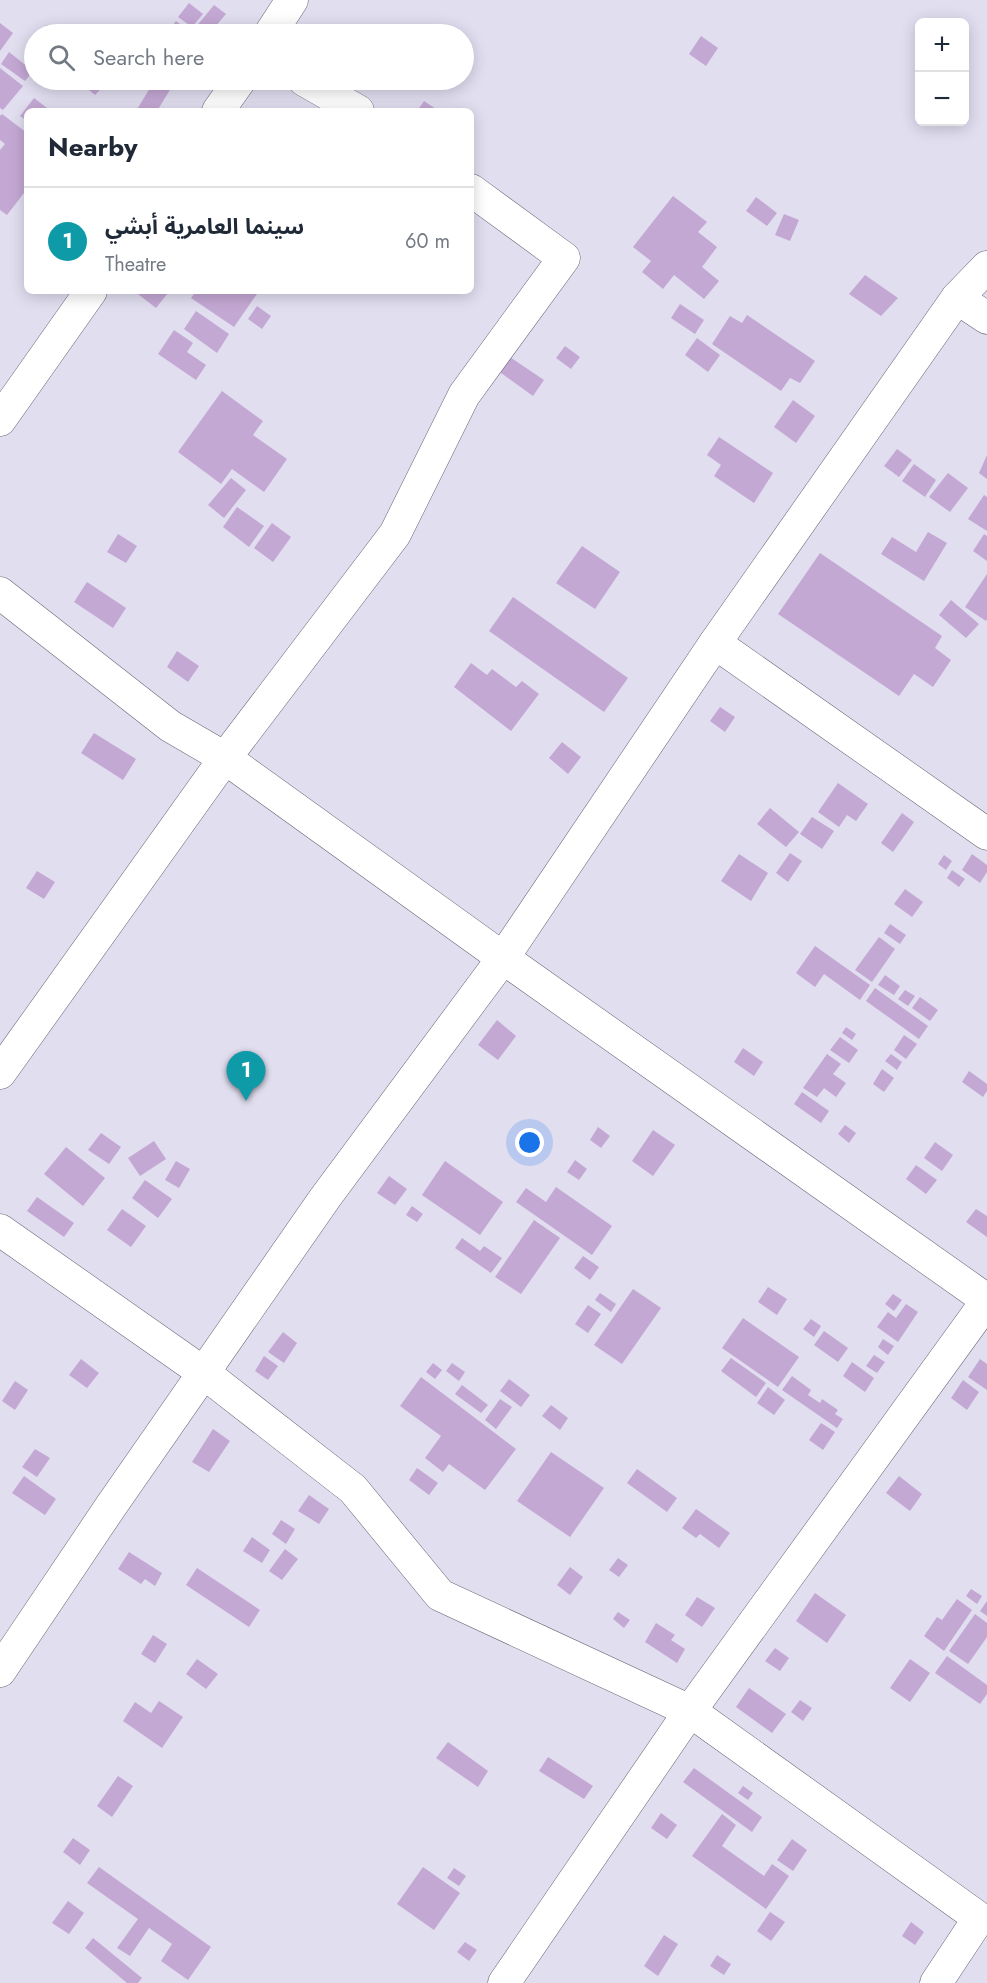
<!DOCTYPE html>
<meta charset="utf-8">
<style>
body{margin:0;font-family:Jost,"Noto Sans Arabic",sans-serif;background:#f6f6f7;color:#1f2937}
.controls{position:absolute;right:18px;top:18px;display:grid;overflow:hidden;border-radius:9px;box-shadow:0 3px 15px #0003}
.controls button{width:54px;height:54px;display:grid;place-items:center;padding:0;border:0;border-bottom:2px solid #e0e1e3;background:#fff;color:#1f2937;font:30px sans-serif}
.you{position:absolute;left:530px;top:1143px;width:21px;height:21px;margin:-15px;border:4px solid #fff;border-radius:50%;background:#1a73e8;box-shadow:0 0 0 9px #1a73e833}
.badge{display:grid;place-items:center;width:39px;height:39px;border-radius:50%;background:#0b8043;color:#fff;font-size:20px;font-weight:700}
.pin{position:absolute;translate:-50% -50px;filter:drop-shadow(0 2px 3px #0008)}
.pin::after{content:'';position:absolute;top:32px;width:21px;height:18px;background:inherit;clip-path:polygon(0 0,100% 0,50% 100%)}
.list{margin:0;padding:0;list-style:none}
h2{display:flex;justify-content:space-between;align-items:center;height:78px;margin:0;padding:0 24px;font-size:26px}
h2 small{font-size:20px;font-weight:400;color:#747a83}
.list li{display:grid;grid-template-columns:39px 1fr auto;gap:18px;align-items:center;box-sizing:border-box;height:108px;padding:0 24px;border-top:2px solid #e0e1e3}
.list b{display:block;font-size:22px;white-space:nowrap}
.list p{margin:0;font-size:20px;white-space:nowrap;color:#747a83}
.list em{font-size:20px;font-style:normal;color:#747a83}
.icon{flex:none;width:33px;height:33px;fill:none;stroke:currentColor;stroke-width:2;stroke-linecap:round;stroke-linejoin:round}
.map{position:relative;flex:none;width:987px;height:1983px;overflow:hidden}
.search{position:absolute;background:#fff;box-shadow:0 3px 15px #0003;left:24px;top:24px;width:450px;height:66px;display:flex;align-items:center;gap:15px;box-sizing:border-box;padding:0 21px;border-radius:33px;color:#747a83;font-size:22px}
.panel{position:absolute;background:#fff;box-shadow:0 3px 15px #0003;left:24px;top:108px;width:450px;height:186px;border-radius:9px}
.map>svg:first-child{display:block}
.building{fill:#c4a8d4}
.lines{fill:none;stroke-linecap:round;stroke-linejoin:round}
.minor-casing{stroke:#696675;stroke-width:33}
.minor{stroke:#fff;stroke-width:32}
</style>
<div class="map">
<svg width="987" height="1983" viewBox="0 0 987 1983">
<rect width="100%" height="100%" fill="#e1def0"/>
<g class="building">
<polygon points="189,3 203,14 192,27 178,17"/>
<polygon points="214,5 226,14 209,34 203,34 195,28"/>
<polygon points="176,21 194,34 166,34"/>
<polygon points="0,23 13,33 0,51"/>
<polygon points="47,25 54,34 34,34 34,41 31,37"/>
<polygon points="701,36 718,48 706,66 689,54"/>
<polygon points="9,52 33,71 25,81 1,64"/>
<polygon points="0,68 23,86 3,110 0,108"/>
<polygon points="85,80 109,80 95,95 82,84"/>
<polygon points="147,80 176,80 157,111 136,111 153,83"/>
<polygon points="34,98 51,111 27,111 27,121 20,116"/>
<polygon points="424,101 439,111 417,111"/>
<polygon points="2,114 27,133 27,189 7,215 0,210 0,150 5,144 0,140 0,116"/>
<polygon points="673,196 707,222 698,232 717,247 702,267 719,281 704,299 674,275 663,289 642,272 651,261 633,247"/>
<polygon points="756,197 777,213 767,226 746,211"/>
<polygon points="784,214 799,220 790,241 775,235"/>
<polygon points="865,275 898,298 881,316 849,294"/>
<polygon points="134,291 165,291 168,293 156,308"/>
<polygon points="196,291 259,291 234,327 191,298"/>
<polygon points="680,304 704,320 695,334 671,318"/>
<polygon points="257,306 271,316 262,329 248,319"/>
<polygon points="196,311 229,334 217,353 184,329"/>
<polygon points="747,315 815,361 800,383 790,378 781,391 712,344 730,316 742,323"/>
<polygon points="174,330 193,343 187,352 206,365 196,380 158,354"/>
<polygon points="697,338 720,355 708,372 685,355"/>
<polygon points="565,346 580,357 571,369 556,358"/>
<polygon points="507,355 544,380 533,396 497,370"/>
<polygon points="222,391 263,421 253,435 287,459 264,492 232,469 221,484 178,452"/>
<polygon points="793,400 815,416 796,443 774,427"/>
<polygon points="719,437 773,473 754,503 714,476 721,465 707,455"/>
<polygon points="897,449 912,460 899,477 884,466"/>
<polygon points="987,455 987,479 979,473"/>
<polygon points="914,464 936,480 925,497 902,481"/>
<polygon points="948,473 968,488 950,512 929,497"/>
<polygon points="231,478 246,490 224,518 208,505"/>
<polygon points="984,495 987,497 987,531 968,519"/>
<polygon points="237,507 264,526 249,547 223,527"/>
<polygon points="272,523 291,537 273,562 254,548"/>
<polygon points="928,532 947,543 924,581 881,554 892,537 916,552"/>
<polygon points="118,534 137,546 126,563 107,552"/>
<polygon points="984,534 987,536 987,561 973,551"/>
<polygon points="582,546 620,572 595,609 556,583"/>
<polygon points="820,553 942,636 935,648 951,660 933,687 914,674 899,696 778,614"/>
<polygon points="987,574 987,619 986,621 965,607"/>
<polygon points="87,582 126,608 113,628 74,602"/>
<polygon points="513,597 628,678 604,712 489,631"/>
<polygon points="951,600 979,624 966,638 939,615"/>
<polygon points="177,651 199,666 188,682 167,667"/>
<polygon points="471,663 487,675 492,669 516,687 522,681 539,694 511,731 454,687"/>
<polygon points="720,707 735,717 725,732 710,721"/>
<polygon points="94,733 136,759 123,780 81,753"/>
<polygon points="562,742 581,757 568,774 549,758"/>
<polygon points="838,783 868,804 856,821 847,815 839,827 818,812"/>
<polygon points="770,808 799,832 786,847 757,824"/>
<polygon points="902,813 914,822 893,852 881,843"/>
<polygon points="812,817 834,831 822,849 800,834"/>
<polygon points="790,853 802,861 788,882 776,873"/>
<polygon points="739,854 768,873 751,901 721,881"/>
<polygon points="972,854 987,865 987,872 980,883 962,870"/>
<polygon points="944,855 952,861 946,870 938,864"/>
<polygon points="952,870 965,879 959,887 947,878"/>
<polygon points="37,871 55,882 44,899 26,888"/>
<polygon points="905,889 923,902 912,917 894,904"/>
<polygon points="890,924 906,935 900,944 884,933"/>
<polygon points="879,937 895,949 872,982 855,970"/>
<polygon points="815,946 870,985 860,1000 824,974 815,987 796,973"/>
<polygon points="885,975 900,986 894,995 878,985"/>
<polygon points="875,988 928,1026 919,1039 866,1001"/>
<polygon points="905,990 915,996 908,1006 898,999"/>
<polygon points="920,997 938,1010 930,1021 912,1008"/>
<polygon points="497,1020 516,1036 498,1060 478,1045"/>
<polygon points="846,1027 856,1034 852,1040 842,1033"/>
<polygon points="904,1035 917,1044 906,1059 894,1050"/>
<polygon points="840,1037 858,1050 849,1063 830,1050"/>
<polygon points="743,1048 763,1062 754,1076 734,1062"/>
<polygon points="827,1054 841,1064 833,1074 846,1083 836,1097 824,1088 817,1097 803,1088"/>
<polygon points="891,1054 902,1062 897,1070 885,1061"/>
<polygon points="882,1069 894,1078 884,1092 873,1084"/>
<polygon points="969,1071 987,1084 987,1091 983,1097 962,1082"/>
<polygon points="802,1092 829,1111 821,1123 794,1104"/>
<polygon points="845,1125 856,1133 849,1143 838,1134"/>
<polygon points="598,1127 610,1136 601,1148 590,1140"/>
<polygon points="653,1130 675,1145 653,1176 632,1161"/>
<polygon points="101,1133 121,1147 109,1164 88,1150"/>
<polygon points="154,1141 166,1159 140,1176 128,1158"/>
<polygon points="935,1142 953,1155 942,1171 924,1158"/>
<polygon points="66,1147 105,1178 83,1206 44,1174"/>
<polygon points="575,1160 587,1169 579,1180 567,1172"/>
<polygon points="176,1161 190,1169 179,1188 165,1180"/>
<polygon points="445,1161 503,1202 480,1235 422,1195"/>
<polygon points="916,1165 937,1180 926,1194 906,1179"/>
<polygon points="389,1176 407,1189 395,1205 377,1193"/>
<polygon points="145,1180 172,1199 158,1218 132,1198"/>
<polygon points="556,1187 612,1226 592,1255 516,1202 526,1188 546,1202"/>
<polygon points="37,1197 74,1223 64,1237 27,1211"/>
<polygon points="412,1206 423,1214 417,1222 406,1215"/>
<polygon points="122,1209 146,1226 131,1247 107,1230"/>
<polygon points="976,1209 987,1216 987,1237 966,1222"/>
<polygon points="534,1220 560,1238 521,1294 495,1277"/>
<polygon points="462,1238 480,1251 484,1246 502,1258 491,1273 455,1248"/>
<polygon points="583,1256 599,1267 590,1280 574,1268"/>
<polygon points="768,1287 787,1299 777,1315 758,1302"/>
<polygon points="633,1289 661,1308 622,1364 594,1345"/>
<polygon points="600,1293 616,1304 611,1312 595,1300"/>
<polygon points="893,1294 902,1300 894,1311 885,1304"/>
<polygon points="906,1304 918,1312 898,1342 877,1327 888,1312 896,1318"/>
<polygon points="588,1305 601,1314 588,1333 575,1324"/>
<polygon points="743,1318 799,1357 778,1387 722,1348"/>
<polygon points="811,1319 821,1326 814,1337 803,1329"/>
<polygon points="824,1331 848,1348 838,1362 814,1345"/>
<polygon points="283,1332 297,1343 284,1363 268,1352"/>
<polygon points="883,1339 894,1346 888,1355 878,1347"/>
<polygon points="874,1355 885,1362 877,1373 866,1366"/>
<polygon points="264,1356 278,1366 268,1380 255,1371"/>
<polygon points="731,1358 766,1383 756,1397 721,1371"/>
<polygon points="81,1359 99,1373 87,1388 69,1375"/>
<polygon points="980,1359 987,1364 987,1390 968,1377"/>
<polygon points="852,1362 874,1378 865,1392 843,1376"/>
<polygon points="433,1363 442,1370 435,1379 426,1372"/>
<polygon points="452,1363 465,1372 459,1381 446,1371"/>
<polygon points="792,1376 811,1390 808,1395 820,1403 822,1399 838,1410 835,1414 843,1419 837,1428 782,1390"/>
<polygon points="421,1377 516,1449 485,1490 449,1464 443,1472 425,1458 441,1436 400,1406"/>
<polygon points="509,1379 530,1395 521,1407 500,1391"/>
<polygon points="963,1380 979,1392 967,1410 951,1398"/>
<polygon points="15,1381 28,1390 15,1410 2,1401"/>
<polygon points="462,1385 488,1405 481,1413 455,1394"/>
<polygon points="768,1387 785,1400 774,1415 757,1403"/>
<polygon points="500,1399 512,1407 496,1429 485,1420"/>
<polygon points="551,1405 568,1418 560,1430 542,1416"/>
<polygon points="821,1423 835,1432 823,1450 809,1440"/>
<polygon points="213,1429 230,1441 209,1472 192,1462"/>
<polygon points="35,1449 50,1458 37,1477 22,1467"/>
<polygon points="551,1452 604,1488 570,1537 517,1501"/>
<polygon points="417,1468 438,1483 429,1495 409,1480"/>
<polygon points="637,1469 677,1498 667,1512 627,1483"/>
<polygon points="24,1476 56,1499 45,1515 12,1493"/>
<polygon points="899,1476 922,1494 910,1511 886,1493"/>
<polygon points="309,1495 329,1509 319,1524 298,1511"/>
<polygon points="696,1509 730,1533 719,1548 700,1534 696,1538 682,1528"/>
<polygon points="281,1520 295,1529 286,1544 272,1534"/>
<polygon points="252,1537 270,1550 262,1563 243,1551"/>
<polygon points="285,1549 298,1559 282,1580 269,1571"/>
<polygon points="129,1552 162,1573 155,1586 145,1579 141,1584 118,1569"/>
<polygon points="618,1558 628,1565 619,1577 609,1570"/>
<polygon points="570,1567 583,1577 570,1595 557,1585"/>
<polygon points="197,1568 260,1610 249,1627 186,1585"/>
<polygon points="971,1589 982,1596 977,1604 966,1596"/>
<polygon points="815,1593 846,1615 827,1643 796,1621"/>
<polygon points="697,1597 715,1608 702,1627 685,1615"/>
<polygon points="957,1599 972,1610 944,1651 924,1636 937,1617 942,1620"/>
<polygon points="987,1601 987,1616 980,1611"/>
<polygon points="618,1612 630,1620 624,1628 613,1619"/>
<polygon points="975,1614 987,1623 987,1637 968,1664 949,1651"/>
<polygon points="656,1623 675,1635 671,1640 685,1649 677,1663 645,1642"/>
<polygon points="153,1635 167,1644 155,1663 141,1654"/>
<polygon points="775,1648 789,1658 780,1671 765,1661"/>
<polygon points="947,1656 987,1685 987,1694 980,1704 935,1673"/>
<polygon points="197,1659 218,1674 206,1689 186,1674"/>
<polygon points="910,1659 930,1673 910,1702 890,1688"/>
<polygon points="749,1688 786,1714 772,1733 736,1707"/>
<polygon points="800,1700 812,1708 803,1721 791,1712"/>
<polygon points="159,1701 183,1717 162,1748 123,1721 135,1702 151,1713"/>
<polygon points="448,1742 488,1771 478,1787 436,1758"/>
<polygon points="548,1757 593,1786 584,1799 539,1771"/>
<polygon points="694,1768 762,1817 752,1832 683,1782"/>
<polygon points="118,1776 133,1786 112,1817 97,1806"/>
<polygon points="743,1786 753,1793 748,1800 738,1793"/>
<polygon points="661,1813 677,1825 667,1839 651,1828"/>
<polygon points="722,1814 736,1825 722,1846 764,1876 772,1864 789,1876 766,1909 692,1856"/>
<polygon points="73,1838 90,1850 80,1865 63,1852"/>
<polygon points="792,1839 807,1850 793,1871 777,1860"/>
<polygon points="99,1867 211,1947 188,1980 161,1961 172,1944 149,1928 130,1956 117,1948 138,1919 87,1883"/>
<polygon points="423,1867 460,1893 434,1930 397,1904"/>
<polygon points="454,1868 466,1876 459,1886 447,1878"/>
<polygon points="68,1901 84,1913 69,1934 52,1923"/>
<polygon points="770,1912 785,1922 771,1941 757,1931"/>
<polygon points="911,1922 924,1932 915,1945 902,1936"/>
<polygon points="664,1935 678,1944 658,1976 644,1966"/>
<polygon points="93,1938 142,1978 138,1983 127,1983 85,1948"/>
<polygon points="465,1942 477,1950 469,1961 457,1952"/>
<polygon points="717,1955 731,1964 724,1975 710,1966"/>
</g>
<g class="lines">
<defs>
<g id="minor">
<polyline points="270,34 292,0"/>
<polyline points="304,80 358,111"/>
<polyline points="218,111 240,80"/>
<polyline points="471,190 564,258 464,395 395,534 225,758 503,958 987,1300"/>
<polyline points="957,298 987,318"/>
<polyline points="0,420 91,291"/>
<polyline points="0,593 170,726 225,758 0,1073"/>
<polyline points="715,643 987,834"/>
<polyline points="0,1230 204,1373 353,1489 440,1595 690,1711 979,1918 936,1983"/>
<polyline points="0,1671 111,1506 325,1198 503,958 715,643 957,298 987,267"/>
<polyline points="504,1983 690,1711 987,1301"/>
</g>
</defs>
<use href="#minor" class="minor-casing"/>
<use href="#minor" class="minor"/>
</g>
</svg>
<div class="controls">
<button>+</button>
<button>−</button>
</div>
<div class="you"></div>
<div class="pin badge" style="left:246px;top:1101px;background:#0f9aa8">1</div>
<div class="search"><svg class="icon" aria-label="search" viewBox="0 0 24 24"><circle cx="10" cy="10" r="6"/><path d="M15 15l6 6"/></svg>Search here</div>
<section class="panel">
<h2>Nearby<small></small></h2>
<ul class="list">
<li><span class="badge" style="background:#0f9aa8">1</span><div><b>سينما العامرية أبشي</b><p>Theatre</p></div><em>60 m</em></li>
</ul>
</section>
</div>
